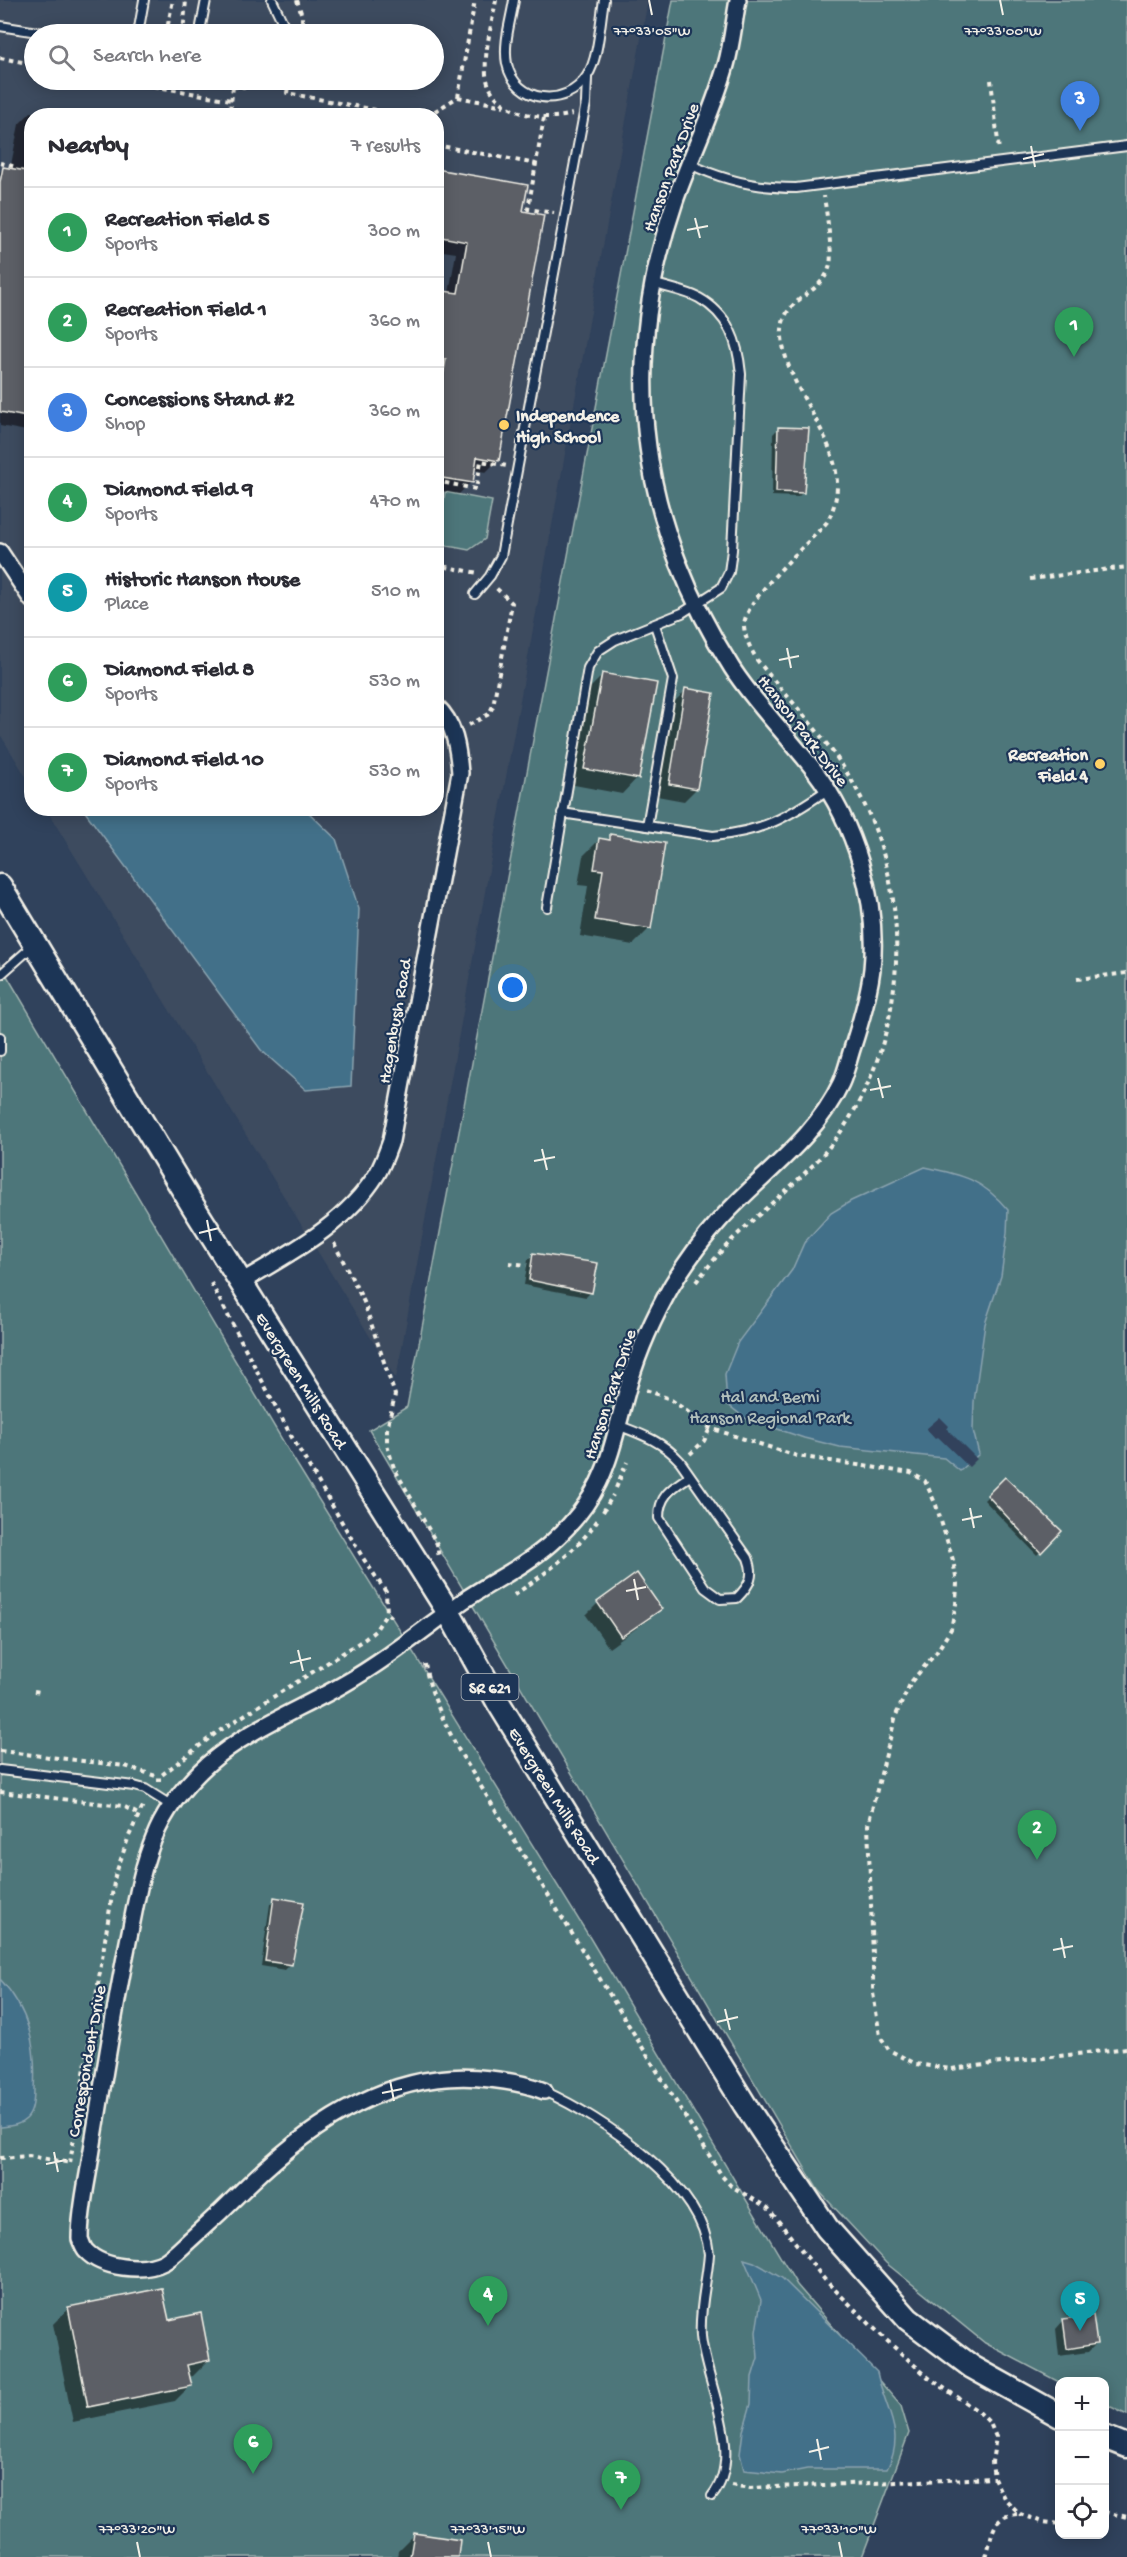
<!DOCTYPE html>
<meta charset="utf-8">
<style>
body{margin:0;font-family:"Gochi Hand",sans-serif;background:#f7f7f7;color:#2b2b33}
.controls{position:absolute;right:18px;bottom:18px;display:grid;overflow:hidden;border-radius:12px;box-shadow:0 3px 15px #0003}
.controls button{width:54px;height:54px;display:grid;place-items:center;padding:0;border:0;border-bottom:2px solid #e1e1e2;background:#fff;color:#2b2b33;font:30px sans-serif}
.you{position:absolute;left:513px;top:988px;width:21px;height:21px;margin:-15px;border:4px solid #fff;border-radius:50%;background:#1a73e8;box-shadow:0 0 0 9px #1a73e833}
.badge{display:grid;place-items:center;width:39px;height:39px;border-radius:50%;background:#0f766e;color:#fff;font-size:20px;font-weight:700}
.pin{position:absolute;translate:-50% -50px;filter:drop-shadow(0 2px 3px #0008)}
.pin::after{content:'';position:absolute;top:32px;width:21px;height:18px;background:inherit;clip-path:polygon(0 0,100% 0,50% 100%)}
.list{margin:0;padding:0;list-style:none}
h2{display:flex;justify-content:space-between;align-items:center;height:78px;margin:0;padding:0 24px;font-size:26px}
h2 small{font-size:20px;font-weight:400;color:#7c7c81}
.list li{display:grid;grid-template-columns:39px 1fr auto;gap:18px;align-items:center;box-sizing:border-box;height:90px;padding:0 24px;border-top:2px solid #e1e1e2}
.list b{display:block;font-size:22px;white-space:nowrap}
.list p{margin:0;font-size:20px;white-space:nowrap;color:#7c7c81}
.list em{font-size:20px;font-style:normal;color:#7c7c81}
.icon{flex:none;width:33px;height:33px;fill:none;stroke:currentColor;stroke-width:2;stroke-linecap:round;stroke-linejoin:round}
.map{position:relative;flex:none;width:1127px;height:2557px;overflow:hidden}
.search{position:absolute;background:#fff;box-shadow:0 3px 15px #0003;left:24px;top:24px;width:420px;height:66px;display:flex;align-items:center;gap:15px;box-sizing:border-box;padding:0 21px;border-radius:33px;color:#7c7c81;font-size:22px}
.panel{position:absolute;background:#fff;box-shadow:0 3px 15px #0003;left:24px;top:108px;width:420px;height:708px;border-radius:24px}
.map>svg:first-child{display:block}
.built{fill:#3d4b5f;fill-rule:evenodd}
.green{fill:#4e767a;stroke:#a1b4b1;stroke-width:1.5}
.water{fill:#436f89;stroke:#8aa3af;stroke-width:1.5}
.pier{fill:#30425c}
.shadow{fill:#0007}
.building{fill:#5b5f66;stroke:#f4f1e8;stroke-width:1.5}
.lines{fill:none;stroke-linecap:round;stroke-linejoin:round}
.lane-casing{stroke:#f4f1e8;stroke-width:12}
.street-casing{stroke:#f4f1e8;stroke-width:20}
.primary-casing{stroke:#f4f1e8;stroke-width:27}
.path{stroke:#f4f1e8;stroke-width:4;stroke-dasharray:4.5 4.5;stroke-linecap:butt}
.lane{stroke:#1d3557;stroke-width:8}
.street{stroke:#1d3557;stroke-width:15}
.primary{stroke:#1d3557;stroke-width:22}
.ticks{fill:none;stroke:#f4f1e8;stroke-width:2}
.poi-dot{fill:#ffd166;stroke:#1d3557;stroke-width:2}
.labels{text-anchor:middle;stroke-width:4.5;stroke-linejoin:round;paint-order:stroke}
.shield{fill:#1d3557;stroke:#b4b9bc;stroke-width:1.5}
.shield-label{font-size:16px;font-weight:bold;fill:#f4f1e8}
.street-label{font-size:18px;fill:#f4f1e8;stroke:#1d3557}
.poi-label{font-size:18px;font-weight:bold;fill:#f4f1e8;stroke:#1d3557;text-anchor:start}
.park-label{font-size:18px;fill:#b2c0bc;stroke:#1d3557}
.ticks-label{font-size:15px;text-anchor:middle;fill:#f4f1e8;stroke:#1d3557;stroke-width:4.5;stroke-linejoin:round;paint-order:stroke}
</style>
<div class="map">
<svg width="1127" height="2557" viewBox="0 0 1127 2557">
<rect width="100%" height="100%" fill="#30425c"/>
<filter id="ink" filterUnits="userSpaceOnUse"><feTurbulence type="fractalNoise" baseFrequency=".0167" numOctaves="2"/><feDisplacementMap in="SourceGraphic" scale="12" xChannelSelector="R" yChannelSelector="G"/><feConvolveMatrix kernelMatrix="1 2 1 2 8 2 1 2 1" color-interpolation-filters="sRGB"/></filter>
<g filter="url(#ink)">
<path class="built" d="M0,0H648L396,1379L46,809L436,808V116H32L31,785L0,734ZM34,34H434V80H34Z"/>
<g class="green">
<polygon points="673,0 1127,0 1127,2415 1105,2404 1104,2382 1059,2382 985,2343 886,2263 818,2190 369,1430 407,1407"/>
<polygon points="445,492 492,501 485,539 469,550 437,544"/>
<polygon points="0,964 293,1458 590,1938 797,2285 901,2406 909,2433 862,2557 0,2557"/>
</g>
<g class="water">
<polygon points="83,809 305,809 336,839 359,909 351,1086 306,1090 261,1050"/>
<path d="M925,1167C963,1175 982,1179 1008,1210L1007,1233L1001,1276L985,1324L974,1402L973,1430L979,1454L960,1471L944,1458L840,1447L804,1438L745,1418L727,1404L725,1374L738,1342L792,1270L804,1243L831,1213L851,1201Z"/>
<path d="M0,1979C29,2010 37,2047 34,2089C34,2098 33,2113 26,2119C19,2126 9,2126 0,2127Z"/>
<path d="M744,2259L754,2262L782,2278L877,2372C884,2408 907,2432 887,2469H807L782,2474L744,2470L740,2454L743,2431L751,2404L752,2377L758,2358L756,2332L761,2300Z"/>
</g>
<polygon class="pier" points="940,1417 949,1426 947,1429 977,1459 969,1467 938,1437 935,1439 926,1429"/>
<g class="shadow">
<polygon points="31,112 52,116 32,116 32,432 0,426 0,172 3,168 10,170 19,124"/>
<polygon points="436,170 521,212 498,460 486,472 474,470 471,482 459,494 436,490 436,291 449,293 456,253 436,250"/>
<polygon points="779,428 803,492 798,497 772,496 773,434"/>
<polygon points="603,675 637,778 622,794 569,784 587,691"/>
<polygon points="686,690 696,789 684,801 657,796 674,702"/>
<polygon points="611,836 649,929 633,945 580,936 588,886 578,885 583,856 599,840 606,841"/>
<polygon points="534,1255 591,1292 586,1297 524,1285 528,1260"/>
<polygon points="1005,1479 1060,1531 1037,1555 984,1500"/>
<polygon points="598,1603 660,1609 648,1620 609,1648 586,1615"/>
<polygon points="275,1899 290,1965 285,1970 261,1966 270,1904"/>
<polygon points="69,2308 168,2321 209,2360 193,2376 188,2377 191,2385 175,2401 73,2422 53,2324"/>
<polygon points="1063,2321 1096,2344 1088,2352 1059,2356 1056,2329"/>
<polygon points="414,2535 456,2557 397,2557 398,2551"/>
</g>
<g class="building">
<polygon points="3,167 32,172 32,418 0,412 0,182"/>
<polygon points="436,169 528,185 523,211 544,215 499,461 477,457 473,483 436,477 436,413 446,359 436,357 436,290 458,293 467,242 436,236"/>
<polygon points="778,427 809,428 804,493 776,492"/>
<polygon points="602,673 657,683 639,779 584,769"/>
<polygon points="685,688 714,693 697,789 669,784"/>
<polygon points="610,834 665,843 651,929 595,920 603,870 594,869 599,838 610,840"/>
<polygon points="533,1253 598,1263 592,1293 529,1280"/>
<polygon points="1005,1477 1062,1531 1041,1553 987,1495"/>
<polygon points="637,1573 662,1609 621,1637 597,1602"/>
<polygon points="274,1897 304,1902 292,1965 265,1961"/>
<polygon points="162,2288 169,2320 201,2313 210,2360 187,2365 192,2386 88,2407 68,2307"/>
<polygon points="1093,2315 1097,2344 1067,2349 1063,2319"/>
<polygon points="414,2533 460,2540 458,2557 410,2557"/>
</g>
<g class="lines">
<defs>
<g id="lane">
<polyline points="272,0 283,23 283,34"/>
<path d="M514,0C511,20 503,43 507,64C515,103 566,109 587,76C599,58 600,22 604,0"/>
<polyline points="0,26 50,34"/>
<polyline points="138,34 144,0"/>
<polyline points="202,34 201,26 206,0"/>
<path d="M690,164C724,181 758,188 796,188L1127,146"/>
<polyline points="475,594 490,576 501,556 586,103 587,78"/>
<path d="M562,813L713,836C762,832 788,817 827,790"/>
<polyline points="647,826 673,679 655,625"/>
<path d="M547,907L588,668L598,651L615,640L682,613L721,588L729,572L732,550L741,374C738,342 729,315 699,298C686,291 667,288 653,283"/>
<polyline points="0,975 34,945"/>
<polyline points="0,1037 0,1051"/>
<path d="M620,1426C644,1435 663,1442 680,1461L748,1558C755,1576 750,1585 737,1598L720,1599L705,1588L659,1518C659,1495 672,1488 690,1476"/>
<polyline points="0,1770 134,1786 145,1789 172,1806"/>
<path d="M544,2091C603,2118 703,2184 709,2254C707,2282 699,2308 701,2336C705,2382 746,2455 712,2496"/>
</g>
<g id="street">
<polyline points="0,552 32,600"/>
<path d="M241,1282C290,1253 345,1225 377,1174C383,1164 387,1152 391,1141L460,773C458,749 455,723 436,706"/>
<path d="M544,2091C527,2084 509,2081 490,2079C395,2067 314,2121 248,2185C230,2203 211,2221 192,2238C183,2246 174,2256 164,2262C143,2273 102,2268 86,2251C83,2248 82,2243 80,2239C80,2217 84,2196 88,2174C94,2139 99,2105 105,2070C113,2022 121,1975 131,1927C137,1897 142,1867 154,1838C165,1810 186,1784 208,1764C248,1729 299,1710 344,1684C386,1660 424,1629 463,1601C492,1581 524,1567 551,1543C609,1492 610,1449 630,1381C640,1347 655,1315 672,1285C686,1262 702,1240 719,1221C760,1175 814,1141 841,1083C846,1072 849,1058 853,1046C861,1021 869,994 872,969C879,902 855,823 814,770C788,736 756,705 732,668C690,602 658,525 648,447C637,364 648,280 675,201C691,155 713,112 726,65C732,44 734,21 738,0"/>
</g>
<g id="primary">
<polyline points="0,886 193,1206 449,1613 498,1702 745,2105 827,2228 908,2319 972,2367 1060,2416"/>
<polyline points="1104,2437 1127,2446"/>
</g>
</defs>
<use href="#lane" class="lane-casing"/>
<use href="#street" class="street-casing"/>
<use href="#primary" class="primary-casing"/>
<g class="path">
<polyline points="297,0 302,16 302,34"/>
<path d="M496,0C492,24 484,50 486,74C490,113 542,123 572,114"/>
<polyline points="166,34 173,0"/>
<polyline points="183,34 186,0"/>
<polyline points="0,58 34,64"/>
<polyline points="119,80 231,100"/>
<path d="M216,80C233,90 250,89 267,80"/>
<polyline points="289,80 287,93 407,116"/>
<polyline points="991,80 999,151"/>
<polyline points="156,86 158,80"/>
<polyline points="233,87 230,110 265,116"/>
<polyline points="458,97 504,106"/>
<polyline points="427,116 458,97 475,0"/>
<polyline points="544,118 528,209 554,213"/>
<polyline points="436,145 536,164"/>
<polyline points="0,163 17,167"/>
<polyline points="436,481 476,489 481,461 507,466"/>
<polyline points="436,565 478,573"/>
<polyline points="1030,579 1127,567"/>
<polyline points="469,725 489,714 493,706 512,603 495,587"/>
<polyline points="1077,979 1127,973"/>
<polyline points="334,1243 364,1302 395,1395 387,1429 387,1445 394,1468 437,1544 439,1558"/>
<polyline points="509,1263 527,1265"/>
<path d="M696,1282C709,1266 722,1249 738,1234C774,1199 818,1168 846,1124C909,1026 913,892 857,790C831,742 791,702 757,660C751,649 745,639 744,626C744,599 808,544 827,522C864,455 787,401 782,337C779,295 822,298 830,265C833,252 826,211 824,196"/>
<polyline points="211,1283 290,1434 363,1558 386,1592 387,1613 394,1619"/>
<polyline points="646,1390 670,1399 710,1428 797,1456 911,1473 925,1481 936,1505 953,1560 957,1583 956,1604 951,1629 936,1653 911,1682 896,1715 868,1825 873,1956 873,1993 880,2036 889,2050 916,2064 951,2069 1127,2048"/>
<polyline points="690,1454 704,1441 710,1428"/>
<polyline points="616,1488 627,1462"/>
<polyline points="603,1512 613,1495"/>
<path d="M514,1595C546,1573 577,1551 599,1518"/>
<path d="M425,1664C430,1695 445,1723 459,1751L722,2176L731,2186L768,2208L825,2280L884,2338L929,2378L978,2411L990,2423L996,2437L992,2462L994,2478L1004,2498L1020,2514L1042,2522L1060,2524"/>
<polyline points="34,1691 41,1692"/>
<polyline points="0,1751 125,1766 159,1777"/>
<polyline points="159,1782 159,1777 216,1733 365,1639 375,1631 387,1613"/>
<polyline points="0,1792 123,1806 138,1814"/>
<polyline points="0,2158 29,2156 71,2163"/>
<polyline points="70,2163 115,1876 129,1836 143,1806"/>
<polyline points="731,2485 750,2488 994,2478"/>
<polyline points="1104,2512 1127,2517"/>
<path d="M986,2557C993,2534 991,2515 1019,2514"/>
</g>
<use href="#lane" class="lane"/>
<use href="#street" class="street"/>
<use href="#primary" class="primary"/>
</g>
</g>
<path class="ticks" d="M649,0L652,15M1000,0L1003,15M1031,146L1035,167M1023,159L1044,154M695,218L700,238M687,230L708,226M787,648L791,668M779,660L799,656M878,1078L883,1098M870,1090L891,1086M542,1149L547,1170M534,1161L555,1157M207,1220L211,1241M199,1233L219,1228M970,1508L974,1528M962,1520L982,1516M634,1579L638,1600M626,1591L646,1587M298,1650L303,1671M290,1663L311,1658M1061,1938L1065,1958M1053,1950L1073,1946M725,2009L730,2030M717,2022L738,2017M390,2080L394,2101M382,2093L402,2089M54,2152L58,2172M46,2164L66,2160M817,2439L821,2460M809,2452L829,2447M137,2542L140,2557M488,2542L491,2557M839,2542L842,2557"/>
<g class="poi-dot">
<circle cx="504" cy="425" r="6"/>
<circle cx="1100" cy="764" r="6"/>
</g>
<g class="labels">
<rect class="shield" x="461.5" y="1674" width="57" height="26" rx="4.5"/>
<g class="shield-label">
<text x="490" y="1693">SR 621</text>
</g>
<g class="street-label">
<text transform="translate(670 167) rotate(-70)" y="6">Hanson Park Drive</text>
<text transform="translate(804 730) rotate(52)" y="6">Hanson Park Drive</text>
<text transform="translate(394 1021) rotate(-80)" y="6">Hagenbush Road</text>
<text transform="translate(302 1380) rotate(58)" y="6">Evergreen Mills Road</text>
<text transform="translate(609 1394) rotate(-72)" y="6">Hanson Park Drive</text>
<text transform="translate(555 1795) rotate(58)" y="6">Evergreen Mills Road</text>
<text transform="translate(86 2061) rotate(-80)" y="6">Correspondent Drive</text>
</g>
<g class="poi-label">
<text x="516" y="421">Independence<tspan x="516" dy="21">High School</tspan></text>
<text x="1088" y="760" text-anchor="end">Recreation<tspan x="1088" dy="21">Field 4</tspan></text>
</g>
<g class="park-label">
<text x="770" y="1402">Hal and Berni<tspan x="770" dy="21">Hanson Regional Park</tspan></text>
</g>
</g>
<g class="ticks-label">
<text x="652" y="35">77°33'05"W</text>
<text x="1003" y="35">77°33'00"W</text>
<text x="137" y="2533">77°33'20"W</text>
<text x="488" y="2533">77°33'15"W</text>
<text x="839" y="2533">77°33'10"W</text>
</g>
</svg>
<div class="controls">
<button>+</button>
<button>−</button>
<button><svg class="icon" aria-label="locate" viewBox="0 0 24 24"><circle cx="12" cy="12" r="6"/><path d="M12 2v4M12 18v4M2 12h4M18 12h4"/></svg></button>
</div>
<div class="you"></div>
<div class="pin badge" style="left:1074px;top:357px;background:#2e9e5b">1</div>
<div class="pin badge" style="left:1037px;top:1860px;background:#2e9e5b">2</div>
<div class="pin badge" style="left:1080px;top:131px;background:#3f7fe0">3</div>
<div class="pin badge" style="left:488px;top:2326px;background:#2e9e5b">4</div>
<div class="pin badge" style="left:1080px;top:2331px;background:#0f9aa8">5</div>
<div class="pin badge" style="left:253px;top:2474px;background:#2e9e5b">6</div>
<div class="pin badge" style="left:621px;top:2510px;background:#2e9e5b">7</div>
<div class="search"><svg class="icon" aria-label="search" viewBox="0 0 24 24"><circle cx="10" cy="10" r="6"/><path d="M15 15l6 6"/></svg>Search here</div>
<section class="panel">
<h2>Nearby<small>7 results</small></h2>
<ul class="list">
<li><span class="badge" style="background:#2e9e5b">1</span><div><b>Recreation Field 5</b><p>Sports</p></div><em>300 m</em></li>
<li><span class="badge" style="background:#2e9e5b">2</span><div><b>Recreation Field 1</b><p>Sports</p></div><em>360 m</em></li>
<li><span class="badge" style="background:#3f7fe0">3</span><div><b>Concessions Stand #2</b><p>Shop</p></div><em>360 m</em></li>
<li><span class="badge" style="background:#2e9e5b">4</span><div><b>Diamond Field 9</b><p>Sports</p></div><em>470 m</em></li>
<li><span class="badge" style="background:#0f9aa8">5</span><div><b>Historic Hanson House</b><p>Place</p></div><em>510 m</em></li>
<li><span class="badge" style="background:#2e9e5b">6</span><div><b>Diamond Field 8</b><p>Sports</p></div><em>530 m</em></li>
<li><span class="badge" style="background:#2e9e5b">7</span><div><b>Diamond Field 10</b><p>Sports</p></div><em>530 m</em></li>
</ul>
</section>
</div>
